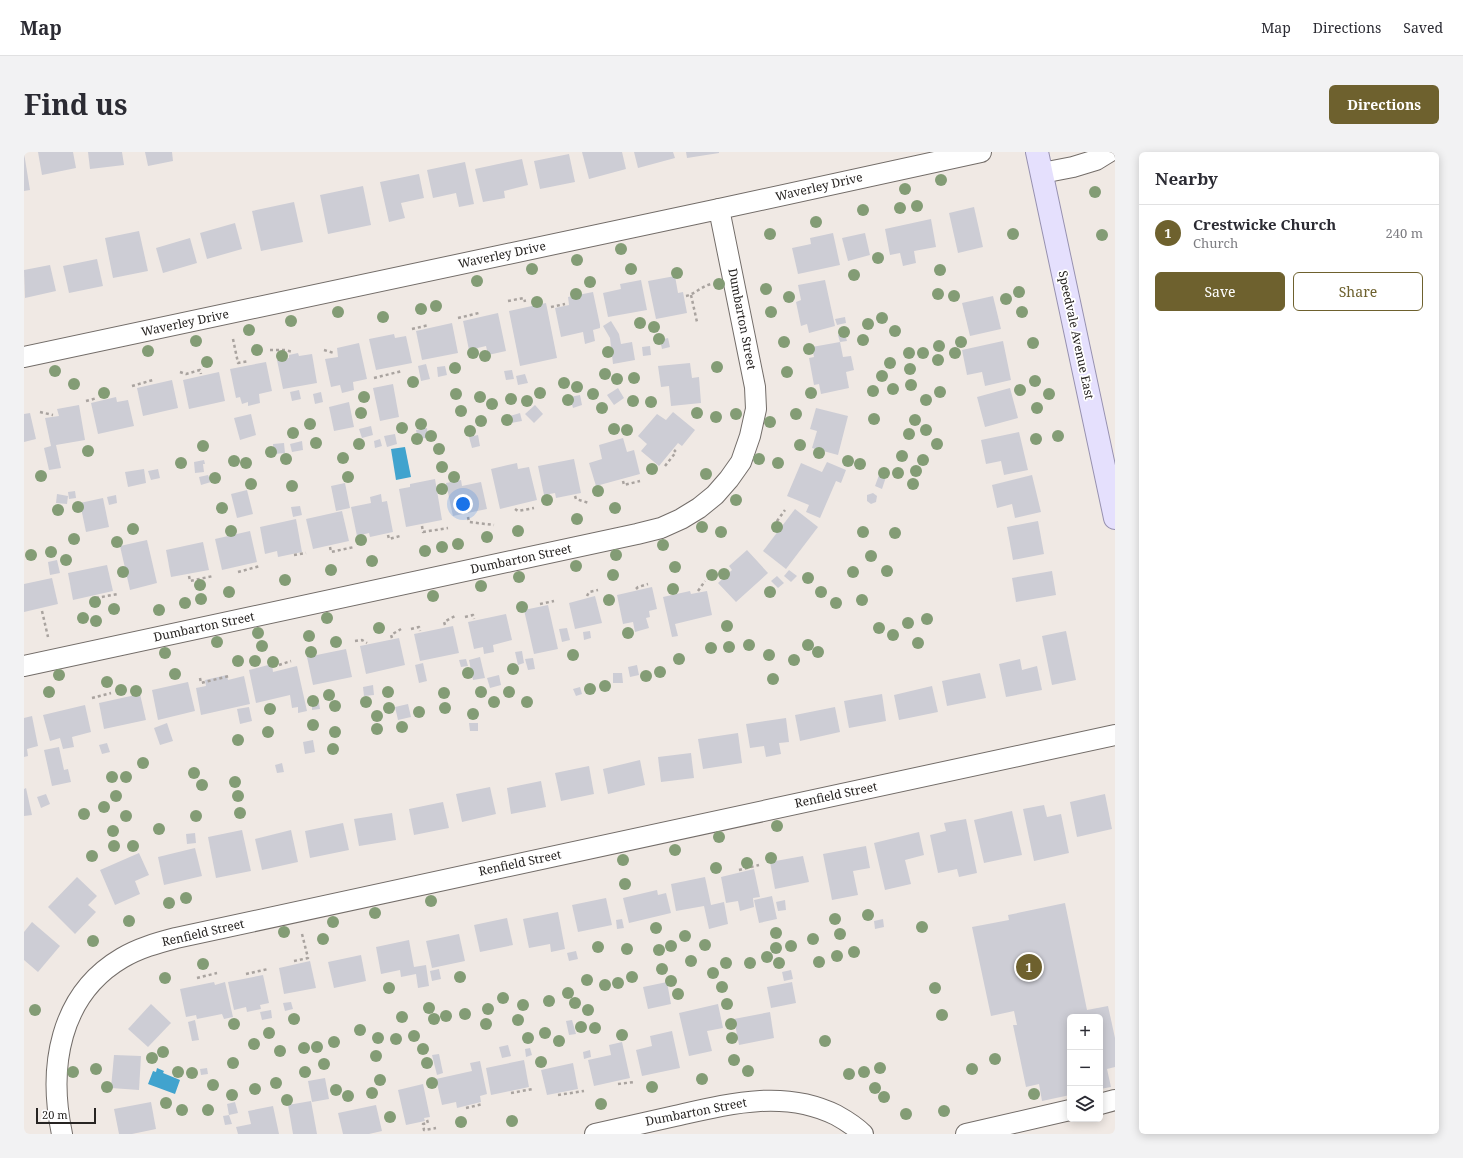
<!DOCTYPE html>
<meta charset="utf-8">
<style>
body{margin:0;font-family:"Noto Serif",serif;background:#f2f2f3;color:#2b2b33}
.controls{position:absolute;right:12px;bottom:12px;display:grid;overflow:hidden;border-radius:6px;box-shadow:0 2px 10px #0003}
.controls button{width:36px;height:36px;display:grid;place-items:center;padding:0;border:0;border-bottom:1px solid #e1e1e2;background:#fff;color:#2b2b33;font:20px sans-serif}
.scale{position:absolute;left:12px;bottom:10px;width:60px;box-sizing:border-box;padding-left:4px;border:2px solid #272422;border-top:0;font-size:11px;line-height:14px;white-space:nowrap;color:#272422;-webkit-text-stroke:3px #fff;paint-order:stroke}
.you{position:absolute;left:439px;top:352px;width:14px;height:14px;margin:-10px;border:3px solid #fff;border-radius:50%;background:#1a73e8;box-shadow:0 0 0 6px #1a73e833}
.badge{display:grid;place-items:center;width:26px;height:26px;border-radius:50%;background:#6e612e;color:#fff;font-size:13px;font-weight:700}
.pin{position:absolute;translate:-50% -50%;border:2px solid #fff;box-shadow:0 1px 4px #0006}
.list{margin:0;padding:0;list-style:none}
h2{display:flex;justify-content:space-between;align-items:center;height:52px;margin:0;padding:0 16px;font-size:17px}
h2 small{font-size:13px;font-weight:400;color:#7c7c81}
.list li{display:grid;grid-template-columns:26px 1fr auto;gap:12px;align-items:center;box-sizing:border-box;height:56px;padding:0 16px;border-top:1px solid #e1e1e2}
.list b{display:block;font-size:15px;white-space:nowrap}
.list p{margin:0;font-size:13px;white-space:nowrap;color:#7c7c81}
.list em{font-size:13px;font-style:normal;color:#7c7c81}
.actions{display:flex;gap:8px;padding:12px 16px}
.actions a{flex:1;padding:9px 0;border:1px solid #6e612e;border-radius:6px;text-align:center;font-size:14px;color:#6e612e}
.actions .main{background:#6e612e;color:#fff}
.icon{flex:none;width:22px;height:22px;fill:none;stroke:currentColor;stroke-width:2;stroke-linecap:round;stroke-linejoin:round}
.map{position:relative;flex:none;width:1091px;height:982px;overflow:hidden;border-radius:6px}
header{display:flex;align-items:center;gap:24px;box-sizing:border-box;height:56px;padding:0 20px;background:#fff;border-bottom:1px solid #e1e1e2}
header strong{font-size:19px}
nav{display:flex;gap:22px;margin-inline-start:auto;font-size:14px}
.intro{display:flex;align-items:center;justify-content:space-between;box-sizing:border-box;height:96px;padding:0 24px}
h1{margin:0;font-size:28px}
.button{padding:10px 18px;border-radius:6px;background:#6e612e;color:#fff;font-size:14px;font-weight:700}
main{display:flex;gap:24px;padding:0 24px}
aside{flex:1;background:#fff;border-radius:6px;box-shadow:0 2px 10px #0003}
.map>svg:first-child{display:block}
.water{fill:#41a3ce}
.building{fill:#cdcdd5}
.lines{fill:none;stroke-linecap:round;stroke-linejoin:round}
.minor-casing{stroke:#736d69;stroke-width:22}
.major-casing{stroke:#9791b0;stroke-width:24}
.path{stroke:#a9a39f;stroke-width:2.5;stroke-dasharray:3 3;stroke-linecap:butt}
.minor{stroke:#fff;stroke-width:20}
.major{stroke:#e5e0fd;stroke-width:22}
.tree{fill:#839c75}
.labels{text-anchor:middle;stroke-width:3.5;stroke-linejoin:round;paint-order:stroke}
.street-label{font-size:12px;fill:#272422;stroke:#fff}
</style>
<header>
<strong>Map</strong>
<nav><a>Map</a><a>Directions</a><a>Saved</a></nav>
</header>
<div class="intro"><h1>Find us</h1><a class="button">Directions</a></div>
<main>
<div class="map">
<svg width="1091" height="982" viewBox="0 0 1091 982">
<rect width="100%" height="100%" fill="#f0e9e4"/>
<g class="water">
<polygon points="381,295 387,325 372,328 367,297"/>
<polygon points="133,916 140,919 139,921 156,928 151,942 124,932 129,919 132,920"/>
</g>
<g class="building">
<polygon points="14,0 49,0 52,16 18,23"/>
<polygon points="64,0 98,0 100,13 66,17"/>
<polygon points="121,0 148,0 149,9 124,14"/>
<polygon points="558,0 598,0 602,17 565,27"/>
<polygon points="610,0 649,0 651,6 614,16"/>
<polygon points="662,0 695,0 695,1 663,6"/>
<polygon points="0,1 6,38 0,39"/>
<polygon points="545,2 551,30 516,37 510,9"/>
<polygon points="498,7 504,33 480,39 481,46 459,50 451,17"/>
<polygon points="441,10 450,52 435,55 432,41 409,46 403,18"/>
<polygon points="395,22 400,46 377,51 381,66 365,70 356,30"/>
<polygon points="339,34 347,73 304,82 296,43"/>
<polygon points="270,50 279,90 237,99 228,59"/>
<polygon points="950,55 959,95 934,101 925,61"/>
<polygon points="907,67 912,95 890,99 892,111 879,114 876,101 866,103 861,77"/>
<polygon points="211,71 218,97 183,107 176,81"/>
<polygon points="115,79 124,119 89,126 81,86"/>
<polygon points="809,81 816,113 774,122 768,96 787,92 786,86"/>
<polygon points="841,81 846,103 824,109 818,86"/>
<polygon points="166,86 173,111 139,121 132,96"/>
<polygon points="73,107 79,134 45,141 39,114"/>
<polygon points="26,113 32,139 1,146 0,118"/>
<polygon points="651,124 654,141 659,140 663,161 632,167 624,129"/>
<polygon points="617,128 623,158 584,165 579,141 597,137 596,132"/>
<polygon points="801,128 811,174 785,181 783,172 777,174 772,150 777,148 774,133"/>
<polygon points="569,140 576,173 576,176 569,178 571,189 561,192 559,180 537,185 531,156 545,153 544,145"/>
<polygon points="969,144 977,177 946,184 938,151"/>
<polygon points="522,151 533,206 496,214 485,159"/>
<polygon points="474,161 482,199 464,203 462,194 445,198 439,169"/>
<polygon points="821,165 822,171 813,173 811,167"/>
<polygon points="587,169 595,182 597,192 608,190 611,208 589,212 586,186 579,174"/>
<polygon points="428,171 434,201 398,208 392,179"/>
<polygon points="370,182 371,186 382,184 388,211 352,218 345,187"/>
<polygon points="821,182 823,189 816,190 814,183"/>
<polygon points="644,186 646,195 638,197 636,188"/>
<polygon points="979,189 987,228 961,234 958,220 943,223 938,198"/>
<polygon points="816,190 819,205 827,204 830,218 822,220 825,236 797,242 795,232 790,233 785,206 790,205 788,195"/>
<polygon points="335,191 343,227 329,230 330,238 318,241 316,233 307,235 301,207 314,205 313,196"/>
<polygon points="626,194 627,203 619,204 618,195"/>
<polygon points="274,201 275,204 288,202 293,231 259,237 253,208 265,206 265,203"/>
<polygon points="242,210 248,239 235,242 236,251 224,254 224,250 218,252 216,245 212,246 206,217"/>
<polygon points="666,211 668,226 675,225 677,251 647,254 645,234 637,235 634,214"/>
<polygon points="402,212 406,227 397,229 394,214"/>
<polygon points="421,214 423,223 414,225 413,215"/>
<polygon points="488,218 490,227 482,228 480,219"/>
<polygon points="195,220 201,249 165,257 159,228"/>
<polygon points="501,222 504,231 494,233 492,224"/>
<polygon points="148,228 154,256 119,264 113,236"/>
<polygon points="369,232 375,265 356,269 349,236"/>
<polygon points="594,236 600,246 590,253 583,243"/>
<polygon points="986,236 994,266 961,275 953,245"/>
<polygon points="275,238 277,247 268,249 266,240"/>
<polygon points="297,240 299,250 291,252 289,242"/>
<polygon points="556,243 558,253 549,256 546,245"/>
<polygon points="92,245 93,250 104,248 110,274 74,282 67,251"/>
<polygon points="325,250 330,275 310,279 305,255"/>
<polygon points="55,253 61,288 32,293 37,316 25,318 20,296 27,294 21,266 35,264 33,257"/>
<polygon points="511,253 519,262 510,271 501,262"/>
<polygon points="792,256 824,264 814,303 788,296 793,279 786,277"/>
<polygon points="649,260 671,278 658,294 654,291 635,314 617,299 623,292 614,284 633,262 642,268"/>
<polygon points="6,261 12,287 0,290 0,262"/>
<polygon points="496,261 498,269 487,271 486,264"/>
<polygon points="227,262 232,283 216,288 210,266"/>
<polygon points="347,274 349,283 338,286 335,277"/>
<polygon points="403,276 404,285 394,288 392,278"/>
<polygon points="995,280 1004,318 980,323 977,309 962,312 957,288"/>
<polygon points="371,282 373,292 363,295 360,284"/>
<polygon points="454,283 456,294 448,296 445,285"/>
<polygon points="599,286 603,300 610,298 616,322 572,334 565,311 578,307 575,293"/>
<polygon points="356,287 358,294 351,296 350,289"/>
<polygon points="278,289 279,298 268,300 266,292"/>
<polygon points="260,291 261,301 250,302 249,292"/>
<polygon points="550,307 557,341 532,346 531,341 520,343 514,314"/>
<polygon points="180,308 181,312 179,312 180,320 171,321 170,310"/>
<polygon points="803,310 822,318 817,331 812,329 796,366 782,360 785,353 763,344 777,311 798,320"/>
<polygon points="493,311 494,317 505,315 513,348 476,357 467,317"/>
<polygon points="120,317 122,331 104,335 101,320"/>
<polygon points="134,317 136,326 127,328 124,319"/>
<polygon points="184,323 187,330 177,333 175,325"/>
<polygon points="855,323 862,325 858,337 851,334"/>
<polygon points="1008,323 1017,360 991,366 988,352 973,356 968,333"/>
<polygon points="411,327 418,368 382,375 375,337 386,335 386,332"/>
<polygon points="437,328 438,334 457,330 463,357 429,364 422,331"/>
<polygon points="321,331 326,356 312,359 307,334"/>
<polygon points="223,338 229,362 213,366 207,342"/>
<polygon points="51,339 52,346 45,347 44,340"/>
<polygon points="849,341 853,344 852,350 847,352 843,349 843,343"/>
<polygon points="33,342 44,344 43,352 32,351"/>
<polygon points="357,342 358,350 363,349 369,380 346,385 345,381 333,384 327,355 347,351 346,345"/>
<polygon points="92,343 93,351 85,353 83,345"/>
<polygon points="79,346 85,375 62,380 56,351"/>
<polygon points="276,354 278,363 269,365 267,355"/>
<polygon points="771,357 794,375 762,417 739,399"/>
<polygon points="318,359 325,389 289,397 282,367"/>
<polygon points="272,367 278,400 254,405 253,399 241,402 236,375"/>
<polygon points="1014,369 1020,402 989,408 983,375"/>
<polygon points="226,379 233,410 198,418 191,387"/>
<polygon points="123,388 133,431 106,438 96,394"/>
<polygon points="179,390 185,418 147,425 142,398"/>
<polygon points="723,398 744,421 712,450 694,431 708,418 705,414"/>
<polygon points="33,408 36,421 26,423 24,410"/>
<polygon points="83,413 89,439 49,448 44,421"/>
<polygon points="765,418 773,424 767,430 760,424"/>
<polygon points="1028,419 1032,443 992,450 988,426"/>
<polygon points="753,424 760,431 754,436 747,429"/>
<polygon points="28,426 34,452 0,460 0,432"/>
<polygon points="628,435 633,457 625,459 626,465 622,466 625,476 611,480 609,470 599,472 593,443"/>
<polygon points="666,439 667,442 683,439 688,463 651,472 654,484 648,485 639,445"/>
<polygon points="571,444 578,471 551,477 545,451"/>
<polygon points="524,453 534,497 510,502 500,458"/>
<polygon points="482,462 488,488 469,493 470,500 460,502 459,495 450,497 444,470"/>
<polygon points="429,474 435,501 396,509 390,482"/>
<polygon points="543,476 546,488 538,490 535,477"/>
<polygon points="566,479 567,486 560,488 559,480"/>
<polygon points="1042,479 1052,528 1028,533 1018,484"/>
<polygon points="375,486 381,513 342,522 336,494"/>
<polygon points="322,497 328,525 289,533 283,505"/>
<polygon points="498,499 500,511 494,513 491,500"/>
<polygon points="456,505 461,526 449,528 445,508"/>
<polygon points="509,506 511,517 504,518 501,507"/>
<polygon points="442,507 444,514 437,515 435,508"/>
<polygon points="996,507 998,518 1013,514 1018,538 982,545 975,512"/>
<polygon points="399,511 403,529 395,531 391,513"/>
<polygon points="248,512 249,520 273,514 283,559 274,561 274,555 268,556 266,543 232,551 225,518"/>
<polygon points="613,513 615,523 606,525 604,515"/>
<polygon points="589,521 598,521 599,531 589,531"/>
<polygon points="956,521 962,546 923,554 918,529"/>
<polygon points="203,523 204,528 220,524 226,552 177,563 172,536 182,534 181,528"/>
<polygon points="475,523 477,533 466,536 463,526"/>
<polygon points="164,530 171,559 134,568 128,538"/>
<polygon points="349,533 350,543 340,544 339,535"/>
<polygon points="908,534 914,560 875,568 870,543"/>
<polygon points="556,535 558,542 552,544 549,537"/>
<polygon points="116,542 122,568 80,577 75,551"/>
<polygon points="858,542 862,569 825,576 820,549"/>
<polygon points="295,551 296,557 288,558 288,552"/>
<polygon points="384,552 387,565 374,568 371,555"/>
<polygon points="61,553 67,580 48,585 50,595 39,597 36,586 26,589 19,563"/>
<polygon points="225,555 228,569 216,572 213,557"/>
<polygon points="811,555 816,580 776,589 771,563"/>
<polygon points="8,564 14,594 3,597 4,604 0,605 0,566"/>
<polygon points="762,566 765,590 755,591 757,602 742,605 740,594 726,596 722,572"/>
<polygon points="143,571 149,589 136,593 130,576"/>
<polygon points="445,571 454,571 454,579 446,579"/>
<polygon points="714,581 718,611 679,617 674,587"/>
<polygon points="289,588 291,600 281,602 279,590"/>
<polygon points="83,591 86,600 78,602 75,593"/>
<polygon points="35,595 40,618 44,617 47,630 28,634 20,598"/>
<polygon points="667,601 670,626 637,630 634,605"/>
<polygon points="616,608 621,633 584,642 579,617"/>
<polygon points="258,611 260,620 253,621 251,613"/>
<polygon points="565,614 570,642 537,649 531,621"/>
<polygon points="517,629 522,655 487,662 483,636"/>
<polygon points="466,635 472,662 438,670 432,642"/>
<polygon points="2,636 8,663 0,664 0,637"/>
<polygon points="22,642 26,652 17,656 13,645"/>
<polygon points="1081,642 1088,677 1053,685 1046,650"/>
<polygon points="419,650 425,676 390,683 385,657"/>
<polygon points="1020,653 1023,665 1037,662 1045,701 1010,709 999,657"/>
<polygon points="988,659 998,703 960,711 950,668"/>
<polygon points="368,661 372,688 335,694 330,667"/>
<polygon points="942,667 953,721 935,725 933,717 914,721 906,683 922,679 920,671"/>
<polygon points="319,671 325,698 286,706 281,679"/>
<polygon points="218,678 227,719 192,726 184,685"/>
<polygon points="267,678 274,710 238,718 231,687"/>
<polygon points="895,680 900,703 881,708 887,732 861,738 850,691"/>
<polygon points="171,681 172,691 163,692 162,682"/>
<polygon points="842,694 846,716 829,719 834,743 808,748 799,702"/>
<polygon points="171,696 178,724 140,733 134,705"/>
<polygon points="115,701 125,723 111,729 116,742 91,753 76,718"/>
<polygon points="779,704 785,730 751,737 746,710"/>
<polygon points="730,717 736,745 729,746 730,755 716,759 714,749 702,751 697,725"/>
<polygon points="53,725 73,744 64,753 72,760 51,782 24,755"/>
<polygon points="681,725 687,753 700,750 704,772 685,777 680,754 652,759 647,732"/>
<polygon points="633,738 634,743 642,741 647,761 605,771 599,746"/>
<polygon points="748,744 753,767 735,771 730,748"/>
<polygon points="582,746 588,773 554,780 548,753"/>
<polygon points="761,748 762,758 754,759 752,750"/>
<polygon points="1041,751 1063,858 1084,854 1091,886 1091,915 1083,917 1087,935 1076,937 1076,865 1046,865 1046,943 1018,949 1015,932 1002,935 989,873 993,873 990,859 967,864 948,775 985,768 984,763"/>
<polygon points="534,760 541,797 527,800 526,792 505,796 499,767"/>
<polygon points="483,766 489,793 456,800 450,773"/>
<polygon points="598,767 600,776 593,777 592,768"/>
<polygon points="859,767 860,775 851,777 850,769"/>
<polygon points="8,770 36,794 14,820 0,808 0,780"/>
<polygon points="435,782 441,809 408,816 402,789"/>
<polygon points="385,788 390,815 402,813 405,834 394,836 392,822 377,825 376,818 357,822 352,795"/>
<polygon points="552,799 554,807 545,809 543,801"/>
<polygon points="337,803 342,829 310,836 304,810"/>
<polygon points="286,809 292,836 260,842 255,816"/>
<polygon points="415,817 417,827 408,829 406,819"/>
<polygon points="767,818 769,827 760,829 758,820"/>
<polygon points="239,823 245,851 236,853 237,857 223,860 222,855 210,858 204,830"/>
<polygon points="190,830 191,833 201,830 209,865 200,867 198,862 173,867 172,863 162,865 156,837"/>
<polygon points="643,830 647,852 624,857 619,835"/>
<polygon points="768,830 772,851 747,856 743,835"/>
<polygon points="267,850 269,857 261,859 259,851"/>
<polygon points="127,852 147,871 124,895 104,877"/>
<polygon points="694,852 699,876 683,879 688,899 665,904 655,861"/>
<polygon points="247,858 248,866 238,868 236,860"/>
<polygon points="746,860 750,886 715,893 710,867"/>
<polygon points="171,868 175,888 168,889 164,870"/>
<polygon points="548,868 552,882 545,883 542,869"/>
<polygon points="648,879 656,916 618,924 612,898 628,894 626,884"/>
<polygon points="598,890 606,926 570,934 564,908 587,903 585,893"/>
<polygon points="484,893 487,904 478,906 475,895"/>
<polygon points="506,896 508,903 502,905 501,897"/>
<polygon points="566,898 567,905 560,907 559,900"/>
<polygon points="415,902 419,921 413,923 408,903"/>
<polygon points="90,903 117,904 115,938 87,936"/>
<polygon points="500,908 505,935 467,943 462,916"/>
<polygon points="456,909 463,942 456,944 457,950 433,956 432,950 418,953 412,927 448,919 446,911"/>
<polygon points="549,911 554,937 523,943 517,918"/>
<polygon points="183,916 184,922 177,923 176,917"/>
<polygon points="301,926 305,947 288,950 284,929"/>
<polygon points="399,932 406,965 400,966 401,969 382,973 374,938"/>
<polygon points="287,949 293,982 269,982 264,953"/>
<polygon points="127,950 132,977 108,982 95,982 90,957"/>
<polygon points="211,950 214,961 205,963 203,952"/>
<polygon points="352,953 358,979 345,982 319,982 314,961"/>
<polygon points="249,954 255,982 214,982 212,975 227,972 224,959"/>
<polygon points="205,963 208,972 201,973 199,964"/>
</g>
<g class="lines">
<defs>
<g id="minor">
<polyline points="1018,21 1049,15 1072,8 1085,0"/>
<polyline points="0,205 695,57 957,0"/>
<polyline points="0,514 613,382 637,376 657,367 675,356 691,343 705,327 717,310 726,284 732,257 731,235 695,57"/>
<polyline points="1076,952 1091,948"/>
<path d="M38,982C24,916 35,843 98,806C115,796 133,791 152,786L1091,583"/>
<path d="M571,982C597,976 624,970 651,964C704,952 760,937 812,963C821,968 831,974 839,982"/>
<polyline points="942,982 1046,958"/>
</g>
<polyline id="major" points="1013,0 1091,366"/>
</defs>
<use href="#minor" class="minor-casing"/>
<use href="#major" class="major-casing"/>
<g class="path">
<polyline points="667,143 673,170"/>
<path d="M662,144C671,142 678,134 687,132"/>
<polyline points="484,149 500,146 501,150"/>
<polyline points="527,155 541,152"/>
<polyline points="434,166 455,161"/>
<polyline points="388,177 405,173"/>
<polyline points="209,187 214,211 225,209"/>
<polyline points="246,198 261,198 269,200"/>
<polyline points="300,198 310,201"/>
<polyline points="156,220 162,222 176,218 177,222"/>
<polyline points="350,226 378,219"/>
<polyline points="108,234 129,228"/>
<polyline points="62,249 73,246"/>
<polyline points="16,260 29,263"/>
<polyline points="641,314 652,300 650,298"/>
<polyline points="599,329 600,333 616,329"/>
<polyline points="551,344 552,347 565,351"/>
<polyline points="491,357 494,359 510,356"/>
<polyline points="444,365 445,370 470,373"/>
<polyline points="398,374 399,380 424,376"/>
<polyline points="751,378 748,376 761,358"/>
<polyline points="364,383 365,387 376,384"/>
<polyline points="306,395 307,400 330,395"/>
<polyline points="270,403 282,401"/>
<polyline points="214,420 236,414"/>
<polyline points="165,424 166,429 189,424"/>
<polyline points="612,437 614,435 624,432"/>
<polyline points="674,439 681,429"/>
<polyline points="563,444 565,440 574,438"/>
<polyline points="72,446 94,442"/>
<polyline points="516,452 530,449"/>
<polyline points="18,459 24,485"/>
<polyline points="441,465 449,463 450,467"/>
<polyline points="421,473 420,470 431,464"/>
<polyline points="387,477 395,475 396,479"/>
<polyline points="368,486 367,483 377,477"/>
<polyline points="331,489 338,488 343,491"/>
<polyline points="255,513 267,509"/>
<polyline points="176,526 177,531 205,524"/>
<polyline points="68,546 87,541"/>
<polyline points="715,718 735,713"/>
<polyline points="270,809 284,806 278,782"/>
<polyline points="222,822 244,817"/>
<polyline points="173,826 193,821"/>
<polyline points="594,932 610,930"/>
<polyline points="487,941 509,937"/>
<polyline points="534,943 560,939"/>
<polyline points="442,956 459,952"/>
<polyline points="403,968 404,971 399,972 400,978 412,976"/>
</g>
<use href="#minor" class="minor"/>
<use href="#major" class="major"/>
</g>
<g class="tree">
<circle cx="917" cy="28" r="6"/>
<circle cx="881" cy="37" r="6"/>
<circle cx="1071" cy="40" r="6"/>
<circle cx="893" cy="54" r="6"/>
<circle cx="876" cy="56" r="6"/>
<circle cx="839" cy="58" r="6"/>
<circle cx="792" cy="70" r="6"/>
<circle cx="746" cy="82" r="6"/>
<circle cx="989" cy="82" r="6"/>
<circle cx="1078" cy="83" r="6"/>
<circle cx="597" cy="97" r="6"/>
<circle cx="854" cy="106" r="6"/>
<circle cx="553" cy="108" r="6"/>
<circle cx="508" cy="117" r="6"/>
<circle cx="607" cy="117" r="6"/>
<circle cx="916" cy="118" r="6"/>
<circle cx="653" cy="121" r="6"/>
<circle cx="830" cy="123" r="6"/>
<circle cx="453" cy="129" r="6"/>
<circle cx="566" cy="130" r="6"/>
<circle cx="695" cy="132" r="6"/>
<circle cx="742" cy="137" r="6"/>
<circle cx="995" cy="140" r="6"/>
<circle cx="552" cy="142" r="6"/>
<circle cx="914" cy="142" r="6"/>
<circle cx="930" cy="144" r="6"/>
<circle cx="765" cy="145" r="6"/>
<circle cx="982" cy="147" r="6"/>
<circle cx="513" cy="150" r="6"/>
<circle cx="412" cy="154" r="6"/>
<circle cx="397" cy="157" r="6"/>
<circle cx="314" cy="160" r="6"/>
<circle cx="747" cy="160" r="6"/>
<circle cx="998" cy="160" r="6"/>
<circle cx="359" cy="165" r="6"/>
<circle cx="858" cy="166" r="6"/>
<circle cx="267" cy="169" r="6"/>
<circle cx="616" cy="171" r="6"/>
<circle cx="844" cy="172" r="6"/>
<circle cx="630" cy="175" r="6"/>
<circle cx="225" cy="178" r="6"/>
<circle cx="871" cy="179" r="6"/>
<circle cx="820" cy="180" r="6"/>
<circle cx="635" cy="187" r="6"/>
<circle cx="839" cy="188" r="6"/>
<circle cx="172" cy="189" r="6"/>
<circle cx="760" cy="190" r="6"/>
<circle cx="937" cy="190" r="6"/>
<circle cx="1009" cy="191" r="6"/>
<circle cx="915" cy="194" r="6"/>
<circle cx="785" cy="197" r="6"/>
<circle cx="233" cy="198" r="6"/>
<circle cx="124" cy="199" r="6"/>
<circle cx="584" cy="200" r="6"/>
<circle cx="449" cy="201" r="6"/>
<circle cx="885" cy="201" r="6"/>
<circle cx="899" cy="201" r="6"/>
<circle cx="931" cy="201" r="6"/>
<circle cx="258" cy="204" r="6"/>
<circle cx="461" cy="204" r="6"/>
<circle cx="914" cy="208" r="6"/>
<circle cx="183" cy="210" r="6"/>
<circle cx="866" cy="211" r="6"/>
<circle cx="693" cy="215" r="6"/>
<circle cx="431" cy="216" r="6"/>
<circle cx="886" cy="217" r="6"/>
<circle cx="31" cy="219" r="6"/>
<circle cx="763" cy="220" r="6"/>
<circle cx="581" cy="222" r="6"/>
<circle cx="858" cy="224" r="6"/>
<circle cx="610" cy="226" r="6"/>
<circle cx="593" cy="227" r="6"/>
<circle cx="1011" cy="229" r="6"/>
<circle cx="389" cy="230" r="6"/>
<circle cx="540" cy="231" r="6"/>
<circle cx="50" cy="232" r="6"/>
<circle cx="887" cy="233" r="6"/>
<circle cx="553" cy="235" r="6"/>
<circle cx="869" cy="237" r="6"/>
<circle cx="996" cy="238" r="6"/>
<circle cx="849" cy="239" r="6"/>
<circle cx="916" cy="240" r="6"/>
<circle cx="80" cy="241" r="6"/>
<circle cx="516" cy="241" r="6"/>
<circle cx="787" cy="241" r="6"/>
<circle cx="432" cy="242" r="6"/>
<circle cx="569" cy="242" r="6"/>
<circle cx="1025" cy="242" r="6"/>
<circle cx="340" cy="245" r="6"/>
<circle cx="456" cy="245" r="6"/>
<circle cx="487" cy="247" r="6"/>
<circle cx="544" cy="248" r="6"/>
<circle cx="902" cy="248" r="6"/>
<circle cx="503" cy="249" r="6"/>
<circle cx="609" cy="249" r="6"/>
<circle cx="627" cy="250" r="6"/>
<circle cx="468" cy="252" r="6"/>
<circle cx="578" cy="256" r="6"/>
<circle cx="1013" cy="256" r="6"/>
<circle cx="437" cy="259" r="6"/>
<circle cx="337" cy="261" r="6"/>
<circle cx="673" cy="261" r="6"/>
<circle cx="712" cy="262" r="6"/>
<circle cx="772" cy="262" r="6"/>
<circle cx="692" cy="265" r="6"/>
<circle cx="850" cy="267" r="6"/>
<circle cx="483" cy="268" r="6"/>
<circle cx="891" cy="268" r="6"/>
<circle cx="457" cy="269" r="6"/>
<circle cx="746" cy="270" r="6"/>
<circle cx="286" cy="272" r="6"/>
<circle cx="397" cy="272" r="6"/>
<circle cx="378" cy="276" r="6"/>
<circle cx="590" cy="277" r="6"/>
<circle cx="603" cy="278" r="6"/>
<circle cx="902" cy="278" r="6"/>
<circle cx="446" cy="279" r="6"/>
<circle cx="269" cy="281" r="6"/>
<circle cx="885" cy="282" r="6"/>
<circle cx="407" cy="284" r="6"/>
<circle cx="1034" cy="284" r="6"/>
<circle cx="393" cy="287" r="6"/>
<circle cx="1012" cy="287" r="6"/>
<circle cx="292" cy="291" r="6"/>
<circle cx="335" cy="292" r="6"/>
<circle cx="913" cy="292" r="6"/>
<circle cx="776" cy="293" r="6"/>
<circle cx="179" cy="294" r="6"/>
<circle cx="415" cy="297" r="6"/>
<circle cx="64" cy="299" r="6"/>
<circle cx="247" cy="300" r="6"/>
<circle cx="795" cy="301" r="6"/>
<circle cx="878" cy="304" r="6"/>
<circle cx="319" cy="306" r="6"/>
<circle cx="262" cy="307" r="6"/>
<circle cx="735" cy="307" r="6"/>
<circle cx="899" cy="308" r="6"/>
<circle cx="210" cy="309" r="6"/>
<circle cx="824" cy="309" r="6"/>
<circle cx="157" cy="311" r="6"/>
<circle cx="222" cy="311" r="6"/>
<circle cx="754" cy="311" r="6"/>
<circle cx="836" cy="312" r="6"/>
<circle cx="418" cy="315" r="6"/>
<circle cx="628" cy="317" r="6"/>
<circle cx="892" cy="319" r="6"/>
<circle cx="860" cy="321" r="6"/>
<circle cx="874" cy="321" r="6"/>
<circle cx="682" cy="322" r="6"/>
<circle cx="17" cy="324" r="6"/>
<circle cx="324" cy="325" r="6"/>
<circle cx="430" cy="325" r="6"/>
<circle cx="191" cy="326" r="6"/>
<circle cx="227" cy="332" r="6"/>
<circle cx="889" cy="332" r="6"/>
<circle cx="268" cy="334" r="6"/>
<circle cx="418" cy="337" r="6"/>
<circle cx="574" cy="339" r="6"/>
<circle cx="523" cy="348" r="6"/>
<circle cx="712" cy="348" r="6"/>
<circle cx="54" cy="355" r="6"/>
<circle cx="198" cy="356" r="6"/>
<circle cx="591" cy="356" r="6"/>
<circle cx="34" cy="358" r="6"/>
<circle cx="553" cy="367" r="6"/>
<circle cx="678" cy="375" r="6"/>
<circle cx="753" cy="375" r="6"/>
<circle cx="109" cy="377" r="6"/>
<circle cx="207" cy="379" r="6"/>
<circle cx="494" cy="379" r="6"/>
<circle cx="697" cy="380" r="6"/>
<circle cx="839" cy="380" r="6"/>
<circle cx="871" cy="381" r="6"/>
<circle cx="463" cy="385" r="6"/>
<circle cx="50" cy="387" r="6"/>
<circle cx="337" cy="388" r="6"/>
<circle cx="93" cy="390" r="6"/>
<circle cx="434" cy="392" r="6"/>
<circle cx="639" cy="393" r="6"/>
<circle cx="418" cy="395" r="6"/>
<circle cx="401" cy="399" r="6"/>
<circle cx="27" cy="400" r="6"/>
<circle cx="7" cy="403" r="6"/>
<circle cx="592" cy="403" r="6"/>
<circle cx="847" cy="404" r="6"/>
<circle cx="42" cy="408" r="6"/>
<circle cx="348" cy="409" r="6"/>
<circle cx="552" cy="414" r="6"/>
<circle cx="651" cy="415" r="6"/>
<circle cx="307" cy="418" r="6"/>
<circle cx="863" cy="419" r="6"/>
<circle cx="99" cy="420" r="6"/>
<circle cx="829" cy="420" r="6"/>
<circle cx="700" cy="422" r="6"/>
<circle cx="589" cy="423" r="6"/>
<circle cx="688" cy="423" r="6"/>
<circle cx="495" cy="425" r="6"/>
<circle cx="784" cy="426" r="6"/>
<circle cx="261" cy="428" r="6"/>
<circle cx="176" cy="433" r="6"/>
<circle cx="457" cy="434" r="6"/>
<circle cx="649" cy="437" r="6"/>
<circle cx="205" cy="440" r="6"/>
<circle cx="746" cy="440" r="6"/>
<circle cx="797" cy="440" r="6"/>
<circle cx="409" cy="444" r="6"/>
<circle cx="177" cy="447" r="6"/>
<circle cx="585" cy="448" r="6"/>
<circle cx="838" cy="448" r="6"/>
<circle cx="71" cy="450" r="6"/>
<circle cx="161" cy="451" r="6"/>
<circle cx="812" cy="451" r="6"/>
<circle cx="498" cy="455" r="6"/>
<circle cx="90" cy="457" r="6"/>
<circle cx="135" cy="458" r="6"/>
<circle cx="59" cy="466" r="6"/>
<circle cx="303" cy="466" r="6"/>
<circle cx="903" cy="467" r="6"/>
<circle cx="72" cy="469" r="6"/>
<circle cx="884" cy="471" r="6"/>
<circle cx="703" cy="474" r="6"/>
<circle cx="355" cy="476" r="6"/>
<circle cx="855" cy="476" r="6"/>
<circle cx="234" cy="481" r="6"/>
<circle cx="604" cy="481" r="6"/>
<circle cx="869" cy="483" r="6"/>
<circle cx="285" cy="484" r="6"/>
<circle cx="193" cy="490" r="6"/>
<circle cx="312" cy="490" r="6"/>
<circle cx="894" cy="491" r="6"/>
<circle cx="725" cy="493" r="6"/>
<circle cx="784" cy="493" r="6"/>
<circle cx="238" cy="494" r="6"/>
<circle cx="705" cy="495" r="6"/>
<circle cx="687" cy="496" r="6"/>
<circle cx="287" cy="500" r="6"/>
<circle cx="794" cy="500" r="6"/>
<circle cx="141" cy="501" r="6"/>
<circle cx="549" cy="503" r="6"/>
<circle cx="745" cy="503" r="6"/>
<circle cx="655" cy="507" r="6"/>
<circle cx="770" cy="508" r="6"/>
<circle cx="214" cy="509" r="6"/>
<circle cx="231" cy="509" r="6"/>
<circle cx="249" cy="510" r="6"/>
<circle cx="489" cy="517" r="6"/>
<circle cx="636" cy="520" r="6"/>
<circle cx="444" cy="521" r="6"/>
<circle cx="151" cy="522" r="6"/>
<circle cx="35" cy="523" r="6"/>
<circle cx="622" cy="524" r="6"/>
<circle cx="749" cy="527" r="6"/>
<circle cx="83" cy="530" r="6"/>
<circle cx="581" cy="534" r="6"/>
<circle cx="566" cy="537" r="6"/>
<circle cx="97" cy="538" r="6"/>
<circle cx="112" cy="539" r="6"/>
<circle cx="25" cy="540" r="6"/>
<circle cx="364" cy="540" r="6"/>
<circle cx="457" cy="540" r="6"/>
<circle cx="485" cy="540" r="6"/>
<circle cx="420" cy="541" r="6"/>
<circle cx="305" cy="543" r="6"/>
<circle cx="289" cy="549" r="6"/>
<circle cx="342" cy="550" r="6"/>
<circle cx="470" cy="550" r="6"/>
<circle cx="503" cy="550" r="6"/>
<circle cx="311" cy="554" r="6"/>
<circle cx="365" cy="556" r="6"/>
<circle cx="421" cy="556" r="6"/>
<circle cx="246" cy="557" r="6"/>
<circle cx="395" cy="560" r="6"/>
<circle cx="449" cy="562" r="6"/>
<circle cx="353" cy="564" r="6"/>
<circle cx="289" cy="573" r="6"/>
<circle cx="378" cy="575" r="6"/>
<circle cx="353" cy="577" r="6"/>
<circle cx="244" cy="580" r="6"/>
<circle cx="311" cy="580" r="6"/>
<circle cx="214" cy="588" r="6"/>
<circle cx="309" cy="597" r="6"/>
<circle cx="119" cy="611" r="6"/>
<circle cx="170" cy="621" r="6"/>
<circle cx="88" cy="625" r="6"/>
<circle cx="102" cy="625" r="6"/>
<circle cx="211" cy="630" r="6"/>
<circle cx="178" cy="633" r="6"/>
<circle cx="92" cy="644" r="6"/>
<circle cx="214" cy="644" r="6"/>
<circle cx="80" cy="655" r="6"/>
<circle cx="216" cy="661" r="6"/>
<circle cx="60" cy="662" r="6"/>
<circle cx="102" cy="664" r="6"/>
<circle cx="172" cy="664" r="6"/>
<circle cx="753" cy="674" r="6"/>
<circle cx="135" cy="677" r="6"/>
<circle cx="89" cy="679" r="6"/>
<circle cx="695" cy="685" r="6"/>
<circle cx="90" cy="694" r="6"/>
<circle cx="109" cy="694" r="6"/>
<circle cx="651" cy="698" r="6"/>
<circle cx="68" cy="704" r="6"/>
<circle cx="747" cy="706" r="6"/>
<circle cx="599" cy="708" r="6"/>
<circle cx="723" cy="711" r="6"/>
<circle cx="692" cy="716" r="6"/>
<circle cx="601" cy="732" r="6"/>
<circle cx="162" cy="746" r="6"/>
<circle cx="407" cy="749" r="6"/>
<circle cx="145" cy="751" r="6"/>
<circle cx="351" cy="761" r="6"/>
<circle cx="844" cy="763" r="6"/>
<circle cx="811" cy="767" r="6"/>
<circle cx="105" cy="769" r="6"/>
<circle cx="309" cy="770" r="6"/>
<circle cx="898" cy="775" r="6"/>
<circle cx="632" cy="776" r="6"/>
<circle cx="260" cy="780" r="6"/>
<circle cx="752" cy="781" r="6"/>
<circle cx="816" cy="782" r="6"/>
<circle cx="661" cy="784" r="6"/>
<circle cx="299" cy="787" r="6"/>
<circle cx="789" cy="787" r="6"/>
<circle cx="69" cy="789" r="6"/>
<circle cx="681" cy="793" r="6"/>
<circle cx="647" cy="794" r="6"/>
<circle cx="767" cy="794" r="6"/>
<circle cx="574" cy="795" r="6"/>
<circle cx="752" cy="796" r="6"/>
<circle cx="603" cy="797" r="6"/>
<circle cx="635" cy="798" r="6"/>
<circle cx="830" cy="800" r="6"/>
<circle cx="813" cy="804" r="6"/>
<circle cx="743" cy="805" r="6"/>
<circle cx="667" cy="809" r="6"/>
<circle cx="795" cy="810" r="6"/>
<circle cx="702" cy="811" r="6"/>
<circle cx="726" cy="811" r="6"/>
<circle cx="755" cy="811" r="6"/>
<circle cx="179" cy="812" r="6"/>
<circle cx="638" cy="817" r="6"/>
<circle cx="689" cy="821" r="6"/>
<circle cx="436" cy="825" r="6"/>
<circle cx="608" cy="825" r="6"/>
<circle cx="141" cy="826" r="6"/>
<circle cx="563" cy="828" r="6"/>
<circle cx="647" cy="829" r="6"/>
<circle cx="594" cy="831" r="6"/>
<circle cx="581" cy="833" r="6"/>
<circle cx="698" cy="835" r="6"/>
<circle cx="365" cy="836" r="6"/>
<circle cx="911" cy="836" r="6"/>
<circle cx="544" cy="841" r="6"/>
<circle cx="654" cy="842" r="6"/>
<circle cx="479" cy="846" r="6"/>
<circle cx="525" cy="849" r="6"/>
<circle cx="551" cy="851" r="6"/>
<circle cx="703" cy="852" r="6"/>
<circle cx="499" cy="853" r="6"/>
<circle cx="405" cy="856" r="6"/>
<circle cx="464" cy="857" r="6"/>
<circle cx="11" cy="858" r="6"/>
<circle cx="564" cy="858" r="6"/>
<circle cx="441" cy="862" r="6"/>
<circle cx="918" cy="863" r="6"/>
<circle cx="422" cy="864" r="6"/>
<circle cx="378" cy="865" r="6"/>
<circle cx="270" cy="867" r="6"/>
<circle cx="410" cy="867" r="6"/>
<circle cx="494" cy="868" r="6"/>
<circle cx="210" cy="872" r="6"/>
<circle cx="462" cy="872" r="6"/>
<circle cx="707" cy="872" r="6"/>
<circle cx="557" cy="875" r="6"/>
<circle cx="571" cy="876" r="6"/>
<circle cx="336" cy="878" r="6"/>
<circle cx="245" cy="881" r="6"/>
<circle cx="521" cy="881" r="6"/>
<circle cx="598" cy="883" r="6"/>
<circle cx="390" cy="884" r="6"/>
<circle cx="354" cy="886" r="6"/>
<circle cx="504" cy="886" r="6"/>
<circle cx="708" cy="886" r="6"/>
<circle cx="372" cy="887" r="6"/>
<circle cx="535" cy="889" r="6"/>
<circle cx="801" cy="889" r="6"/>
<circle cx="310" cy="890" r="6"/>
<circle cx="230" cy="892" r="6"/>
<circle cx="293" cy="895" r="6"/>
<circle cx="280" cy="896" r="6"/>
<circle cx="399" cy="897" r="6"/>
<circle cx="256" cy="899" r="6"/>
<circle cx="139" cy="900" r="6"/>
<circle cx="352" cy="904" r="6"/>
<circle cx="128" cy="906" r="6"/>
<circle cx="971" cy="907" r="6"/>
<circle cx="710" cy="908" r="6"/>
<circle cx="517" cy="910" r="6"/>
<circle cx="209" cy="911" r="6"/>
<circle cx="403" cy="911" r="6"/>
<circle cx="300" cy="912" r="6"/>
<circle cx="856" cy="916" r="6"/>
<circle cx="72" cy="917" r="6"/>
<circle cx="948" cy="917" r="6"/>
<circle cx="724" cy="919" r="6"/>
<circle cx="49" cy="920" r="6"/>
<circle cx="154" cy="920" r="6"/>
<circle cx="281" cy="920" r="6"/>
<circle cx="840" cy="920" r="6"/>
<circle cx="168" cy="921" r="6"/>
<circle cx="825" cy="922" r="6"/>
<circle cx="678" cy="927" r="6"/>
<circle cx="356" cy="928" r="6"/>
<circle cx="252" cy="931" r="6"/>
<circle cx="408" cy="931" r="6"/>
<circle cx="189" cy="933" r="6"/>
<circle cx="83" cy="935" r="6"/>
<circle cx="628" cy="935" r="6"/>
<circle cx="851" cy="936" r="6"/>
<circle cx="231" cy="937" r="6"/>
<circle cx="312" cy="938" r="6"/>
<circle cx="348" cy="941" r="6"/>
<circle cx="1010" cy="942" r="6"/>
<circle cx="208" cy="943" r="6"/>
<circle cx="324" cy="944" r="6"/>
<circle cx="860" cy="945" r="6"/>
<circle cx="263" cy="948" r="6"/>
<circle cx="142" cy="951" r="6"/>
<circle cx="577" cy="952" r="6"/>
<circle cx="158" cy="958" r="6"/>
<circle cx="184" cy="958" r="6"/>
<circle cx="920" cy="959" r="6"/>
<circle cx="882" cy="962" r="6"/>
<circle cx="366" cy="965" r="6"/>
<circle cx="488" cy="969" r="6"/>
<circle cx="437" cy="970" r="6"/>
</g>
<g class="labels">
<g class="street-label">
<text transform="translate(795 35) rotate(-13)" y="4">Waverley Drive</text>
<text transform="translate(478 103) rotate(-12)" y="4">Waverley Drive</text>
<text transform="translate(718 167) rotate(79)" y="4">Dumbarton Street</text>
<text transform="translate(161 171) rotate(-12)" y="4">Waverley Drive</text>
<text transform="translate(1052 183) rotate(78)" y="4">Speedvale Avenue East</text>
<text transform="translate(497 407) rotate(-12)" y="4">Dumbarton Street</text>
<text transform="translate(180 475) rotate(-12)" y="4">Dumbarton Street</text>
<text transform="translate(812 643) rotate(-12)" y="4">Renfield Street</text>
<text transform="translate(496 711) rotate(-12)" y="4">Renfield Street</text>
<text transform="translate(179 781) rotate(-13)" y="4">Renfield Street</text>
<text transform="translate(672 960) rotate(-11)" y="4">Dumbarton Street</text>
</g>
</g>
</svg>
<div class="controls">
<button>+</button>
<button>−</button>
<button><svg class="icon" aria-label="layers" viewBox="0 0 24 24"><path d="M12 4l9 5-9 5-9-5zM3 14l9 5 9-5"/></svg></button>
</div>
<div class="scale">20 m</div>
<div class="you"></div>
<div class="pin badge" style="left:1005px;top:815px">1</div>
</div>
<aside>
<h2>Nearby<small></small></h2>
<ul class="list">
<li><span class="badge">1</span><div><b>Crestwicke Church</b><p>Church</p></div><em>240 m</em></li>
</ul>
<div class="actions"><a class="main">Save</a><a>Share</a></div>
</aside>
</main>
